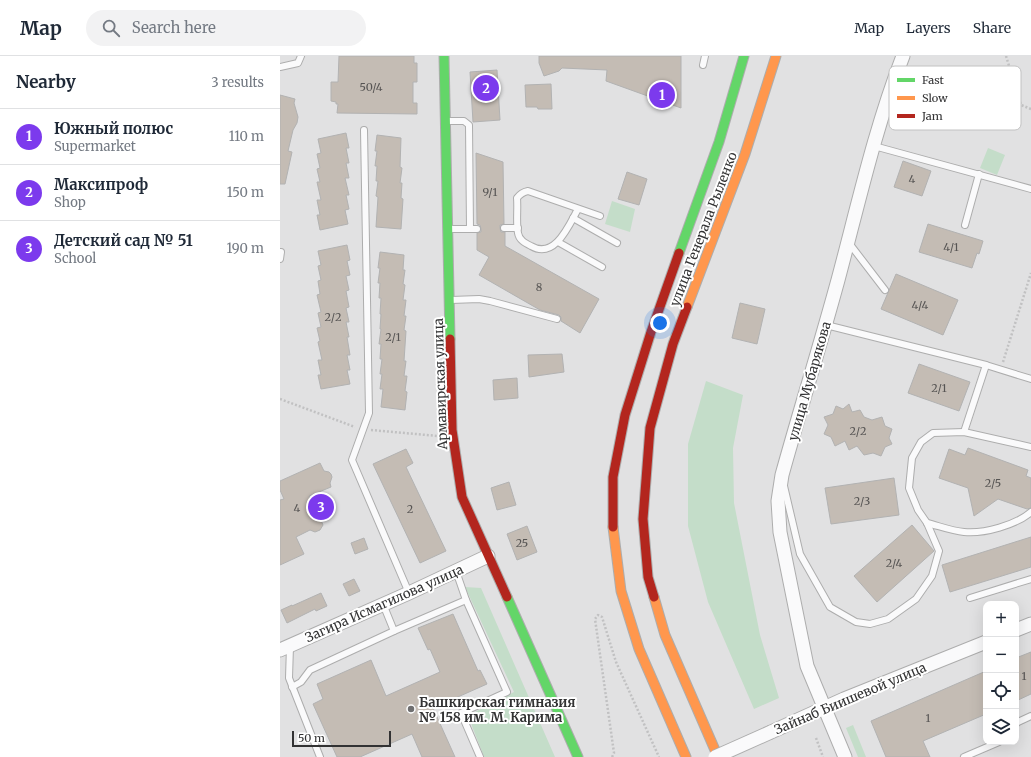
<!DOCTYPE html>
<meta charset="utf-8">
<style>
body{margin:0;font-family:Merriweather,serif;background:#f2f2f3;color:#1f2937}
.controls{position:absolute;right:12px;bottom:12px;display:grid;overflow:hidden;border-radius:8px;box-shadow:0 4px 16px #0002}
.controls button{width:36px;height:36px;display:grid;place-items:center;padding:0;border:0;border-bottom:1px solid #e0e1e3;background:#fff;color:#1f2937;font:20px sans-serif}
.scale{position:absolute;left:12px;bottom:10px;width:99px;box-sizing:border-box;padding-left:4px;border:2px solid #323233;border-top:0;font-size:11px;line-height:14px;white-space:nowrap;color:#323233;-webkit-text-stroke:3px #fff;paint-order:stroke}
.you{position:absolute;left:380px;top:267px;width:14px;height:14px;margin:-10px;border:3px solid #fff;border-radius:50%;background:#1a73e8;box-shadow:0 0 0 6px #1a73e833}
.badge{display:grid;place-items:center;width:26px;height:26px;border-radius:50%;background:#7c3aed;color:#fff;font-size:13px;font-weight:700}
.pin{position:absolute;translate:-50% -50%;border:2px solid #fff;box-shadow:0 1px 4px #0006}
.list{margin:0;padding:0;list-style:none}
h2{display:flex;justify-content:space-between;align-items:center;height:52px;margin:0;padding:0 16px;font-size:17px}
h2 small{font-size:13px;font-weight:400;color:#747a83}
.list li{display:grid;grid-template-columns:26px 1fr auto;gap:12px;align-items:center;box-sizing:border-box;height:56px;padding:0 16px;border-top:1px solid #e0e1e3}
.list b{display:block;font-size:15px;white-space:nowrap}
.list p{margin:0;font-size:13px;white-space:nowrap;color:#747a83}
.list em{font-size:13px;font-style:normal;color:#747a83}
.icon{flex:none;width:22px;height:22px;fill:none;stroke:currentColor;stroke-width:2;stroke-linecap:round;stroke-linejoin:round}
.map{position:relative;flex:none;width:751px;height:701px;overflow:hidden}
header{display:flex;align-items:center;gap:24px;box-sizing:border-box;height:56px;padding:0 20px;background:#fff;border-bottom:1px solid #e0e1e3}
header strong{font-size:19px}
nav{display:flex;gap:22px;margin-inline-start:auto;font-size:14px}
.search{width:280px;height:36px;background:#f2f2f3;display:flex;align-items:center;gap:10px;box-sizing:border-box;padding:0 14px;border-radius:22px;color:#747a83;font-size:15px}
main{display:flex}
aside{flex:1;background:#fff}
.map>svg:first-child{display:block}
.green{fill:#c4ddc9}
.building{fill:#c4bcb4;stroke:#b2b2b2}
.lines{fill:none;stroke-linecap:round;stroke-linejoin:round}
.lane-casing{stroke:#adadad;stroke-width:8}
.street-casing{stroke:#adadad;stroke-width:15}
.fast-casing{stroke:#adadad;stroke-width:11}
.slow-casing{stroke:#adadad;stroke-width:11}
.jam-casing{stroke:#adadad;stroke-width:11}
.path{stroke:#c1c1c2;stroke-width:2.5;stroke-dasharray:2 2;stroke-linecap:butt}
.lane{stroke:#fafafb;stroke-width:6}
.street{stroke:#fafafb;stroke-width:13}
.fast{stroke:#63d668;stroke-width:9}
.slow{stroke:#ff974d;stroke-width:9}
.jam{stroke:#b3261e;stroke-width:9}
.street-bridge-casing{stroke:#adadad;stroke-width:15;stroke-linecap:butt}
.street-bridge{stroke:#fafafb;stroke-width:13}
.poi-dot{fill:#6f6f70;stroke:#fff;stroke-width:1.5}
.labels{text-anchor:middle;stroke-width:4;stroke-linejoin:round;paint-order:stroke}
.number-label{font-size:11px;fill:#565453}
.street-label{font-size:13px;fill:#323233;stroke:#fff}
.poi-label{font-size:13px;font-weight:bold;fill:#323233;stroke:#fff;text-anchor:start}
.key{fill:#fff;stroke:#c2c2c2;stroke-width:1}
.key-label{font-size:11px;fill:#323233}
</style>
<header>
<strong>Map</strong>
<div class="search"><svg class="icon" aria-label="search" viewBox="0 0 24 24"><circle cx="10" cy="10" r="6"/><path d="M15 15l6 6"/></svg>Search here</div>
<nav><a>Map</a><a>Layers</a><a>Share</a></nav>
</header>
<main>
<aside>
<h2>Nearby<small>3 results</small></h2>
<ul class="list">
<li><span class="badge">1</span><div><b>Южный полюс</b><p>Supermarket</p></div><em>110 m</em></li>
<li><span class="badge">2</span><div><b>Максипроф</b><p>Shop</p></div><em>150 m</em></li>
<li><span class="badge">3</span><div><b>Детский сад № 51</b><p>School</p></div><em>190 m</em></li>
</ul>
</aside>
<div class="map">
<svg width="751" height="701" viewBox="0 0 751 701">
<rect width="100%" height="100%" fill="#e1e1e2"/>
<g class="green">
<polygon points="708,92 725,99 717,119 700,112"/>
<polygon points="332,145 355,153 350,176 325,168"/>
<polygon points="426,325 463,339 453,392 454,447 480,579 499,642 474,653 428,546 408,470 408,388"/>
<polygon points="185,531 201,532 275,701 204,701 192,670 191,658 234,636"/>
<polygon points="573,669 586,701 578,701 566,672"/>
</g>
<g class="building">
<polygon points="59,0 134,0 134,7 137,7 137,26 133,26 133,47 137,47 137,58 57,57 58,48 56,48 56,46 51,45 51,26 58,26"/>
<polygon points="259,0 401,0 401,52 326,25 327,14 282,12 279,15 264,20 259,7"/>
<polygon points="217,14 220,64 193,66 190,16"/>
<polygon points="271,28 272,53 258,53 257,51 246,51 245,29"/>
<polygon points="0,39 15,43 14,47 18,61 17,67 13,74 8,95 12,96 5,128 0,128"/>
<polygon points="66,77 69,92 66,92 69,107 66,107 69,122 65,122 69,139 66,139 69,153 65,154 68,168 40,174 37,159 40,159 37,144 41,144 37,126 40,126 37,113 40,112 37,98 41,97 38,83"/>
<polygon points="97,79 121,82 120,111 122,112 120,127 122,127 121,142 123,143 121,173 96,171 98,141 96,140 98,125 96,125 97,110 95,110 97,95 95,95"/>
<polygon points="196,97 223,106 224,168 220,169 220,172 221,176 225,176 225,190 319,243 300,277 281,265 281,261 279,259 260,254 199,219 209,201 197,194 197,177 201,176 201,173 200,169 197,168"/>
<polygon points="623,105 651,115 642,140 614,131"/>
<polygon points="347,116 367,123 359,149 338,143"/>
<polygon points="648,168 703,185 699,198 697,197 692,212 639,196"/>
<polygon points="67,189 70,204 67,205 70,219 66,220 69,234 66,235 69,251 66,252 69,266 66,266 69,281 67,281 70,299 67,299 70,314 67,314 70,328 41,333 38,319 41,319 38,304 42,304 38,286 40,285 37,272 41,271 38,257 41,256 37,239 40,238 38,225 41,224 38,210 41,209 38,195"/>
<polygon points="100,196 124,199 123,214 125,214 123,228 125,229 123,244 126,244 124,260 126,260 124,274 126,275 124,305 126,305 124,320 127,320 125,335 127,336 125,354 101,351 103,333 100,333 102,318 100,318 102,303 100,303 101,288 99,288 101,273 100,273 101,258 100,258 101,242 99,242 100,227 98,227 100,212 98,212"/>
<polygon points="616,218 678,244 663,279 601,253"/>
<polygon points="460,247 485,253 477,288 452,282"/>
<polygon points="282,298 284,316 249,321 248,299"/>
<polygon points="639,308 690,326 679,355 628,337"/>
<polygon points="237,322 238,342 214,344 213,324"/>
<polygon points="569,348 572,356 580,354 584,361 592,364 602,361 605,370 612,373 609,382 612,388 605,391 601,400 593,397 584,399 577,390 569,394 565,385 555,390 551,381 544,378 548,369 544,361 553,358 556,350 563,353"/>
<polygon points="688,392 748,414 746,420 751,422 751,452 747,453 718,443 694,460 688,432 659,422 669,393 685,399"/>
<polygon points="126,393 133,407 126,411 166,495 140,507 93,408"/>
<polygon points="40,407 44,415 49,416 51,418 52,421 50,427 51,431 29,440 37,460 40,462 43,469 40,474 35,476 30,474 16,481 24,498 0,509 0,444 4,443 0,434 0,425"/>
<polygon points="614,422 619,459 551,468 545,432"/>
<polygon points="229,426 236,449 217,454 211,432"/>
<polygon points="632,469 654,495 597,546 574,520"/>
<polygon points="247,470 257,496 237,504 227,478"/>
<polygon points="751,481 751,511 670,536 662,509"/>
<polygon points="84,482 88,493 75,498 71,487"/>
<polygon points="74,523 80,535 69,540 63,528"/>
<polygon points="41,537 47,550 36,555 35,553 7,567 1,554 12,549 12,550"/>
<polygon points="173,558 198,615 200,614 207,628 153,652 175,701 142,701 132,678 80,701 57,701 33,648 43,643 37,628 91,604 106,640 160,616 150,593 148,594 138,572"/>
<polygon points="751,596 751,638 736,645 736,602"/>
<polygon points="706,615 706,658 643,685 650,701 606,701 591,665"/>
</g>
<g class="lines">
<defs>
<g id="lane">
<polyline points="423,9 425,0"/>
<polyline points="0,11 18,7 21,0"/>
<polyline points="167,65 184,65 189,69 190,173"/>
<polyline points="84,74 89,357 72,404 129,537"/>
<polyline points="594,90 751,133"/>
<path d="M298,153C289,169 275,204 251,190C245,187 239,184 238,177C236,166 238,153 237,142C240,138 243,136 248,135L320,160"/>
<polyline points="293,162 337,187"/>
<polyline points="685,169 699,118"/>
<polyline points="224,172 238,172"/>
<polyline points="170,173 197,173"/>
<polyline points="278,186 322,211"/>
<polyline points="569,187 605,234"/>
<polyline points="0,196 1,196 0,203"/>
<polyline points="171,244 199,243 210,245 277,263"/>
<polyline points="546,269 706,309 751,323"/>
<polyline points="684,376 706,309"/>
<polyline points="504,430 520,498 550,551 576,566 590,568 608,563 636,543 652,520 659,495 647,467 638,454 629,432 632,402 641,386 653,377 684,376 751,391"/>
<path d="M647,467C659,470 672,475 684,476C704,478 736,469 751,456"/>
<polyline points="176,515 186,544 227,636 181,657 200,701"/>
<polyline points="690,542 751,523"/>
<polyline points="103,548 114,575"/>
<polyline points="10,590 9,622 40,701"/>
<polyline points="12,631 21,626 30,614 114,575 186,544"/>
<polyline points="736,668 738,666 751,660"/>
<polyline points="684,701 719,686"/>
</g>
<g id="street">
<polyline points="736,574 751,568"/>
<polyline points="0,594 129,537 208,500"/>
<polyline points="491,676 564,643 706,586"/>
<path d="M565,701L527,610L500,476L498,445L502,419C520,354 540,290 558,224C578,149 595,72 623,0"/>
</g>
<g id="fast">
<polyline points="164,0 170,283"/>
<polyline points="399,197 439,86 464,0"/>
<polyline points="227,541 298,701"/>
</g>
<g id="slow">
<polyline points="407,251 465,98 496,0"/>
<polyline points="333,471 341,535 359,593 406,701"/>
<polyline points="374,541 385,579 438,701"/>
</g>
<g id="jam">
<polyline points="170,283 172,374 182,441 227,541"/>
<polyline points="333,471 333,421 345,359 371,276 399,197"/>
<polyline points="374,541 368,521 363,463 370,372 393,288 407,251"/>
</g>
</defs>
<use href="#lane" class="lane-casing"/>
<use href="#street" class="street-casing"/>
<use href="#fast" class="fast-casing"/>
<use href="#slow" class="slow-casing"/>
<use href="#jam" class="jam-casing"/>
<g class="path">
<polyline points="726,0 741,49 751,53"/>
<polyline points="723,306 751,217"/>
<polyline points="0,343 75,371"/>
<polyline points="91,374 158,380"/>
<polyline points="536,682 543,701"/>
<polyline points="332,701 334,697 315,563 318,559 322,561 336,606 379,701"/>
</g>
<use href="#lane" class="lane"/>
<use href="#street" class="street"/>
<use href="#fast" class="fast"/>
<use href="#slow" class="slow"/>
<use href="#jam" class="jam"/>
<defs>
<polyline id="street-bridge" points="435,701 491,676"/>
</defs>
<use href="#street-bridge" class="street-bridge-casing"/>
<use href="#street-bridge" class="street-bridge"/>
</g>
<circle class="poi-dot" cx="131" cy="653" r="4"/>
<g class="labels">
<g class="number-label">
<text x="91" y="35">50/4</text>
<text x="632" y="127">4</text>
<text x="210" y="140">9/1</text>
<text x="671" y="195">4/1</text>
<text x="259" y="235">8</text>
<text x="640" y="253">4/4</text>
<text x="53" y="265">2/2</text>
<text x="113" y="285">2/1</text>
<text x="659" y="336">2/1</text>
<text x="578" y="379">2/2</text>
<text x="713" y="431">2/5</text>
<text x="582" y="449">2/3</text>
<text x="17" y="456">4</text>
<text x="130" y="457">2</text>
<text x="242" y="491">25</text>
<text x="614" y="511">2/4</text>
<text x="744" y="624">1</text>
<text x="648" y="666">1</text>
</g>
<g class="street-label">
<text transform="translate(423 173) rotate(-69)" y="5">улица Генерала Рыленко</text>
<text transform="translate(529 325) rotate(-74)" y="5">улица Мубарякова</text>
<text transform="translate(160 328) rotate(-92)" y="5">Армавирская улица</text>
<text transform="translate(104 547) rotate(-24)" y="5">Загира Исмагилова улица</text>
<text transform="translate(570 642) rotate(-23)" y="5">Зайнаб Биишевой улица</text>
</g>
<g class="poi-label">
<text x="139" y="651">Башкирская гимназия<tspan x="139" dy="15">№ 158 им. М. Карима</tspan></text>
</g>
</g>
<rect x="609" y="10" width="132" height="64" rx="6" class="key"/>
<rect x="617" y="22" width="18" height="4" fill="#63d668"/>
<rect x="617" y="40" width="18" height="4" fill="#ff974d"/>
<rect x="617" y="58" width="18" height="4" fill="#b3261e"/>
<g class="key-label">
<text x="642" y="28">Fast</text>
<text x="642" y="46">Slow</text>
<text x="642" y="64">Jam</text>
</g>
</svg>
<div class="controls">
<button>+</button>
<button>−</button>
<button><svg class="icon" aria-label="locate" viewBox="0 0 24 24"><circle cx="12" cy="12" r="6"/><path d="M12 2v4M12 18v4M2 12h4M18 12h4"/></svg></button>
<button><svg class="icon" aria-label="layers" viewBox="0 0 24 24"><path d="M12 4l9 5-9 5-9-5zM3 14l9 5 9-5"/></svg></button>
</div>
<div class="scale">50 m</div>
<div class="you"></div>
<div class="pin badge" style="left:382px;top:39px">1</div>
<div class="pin badge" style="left:206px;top:32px">2</div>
<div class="pin badge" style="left:41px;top:451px">3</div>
</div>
</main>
